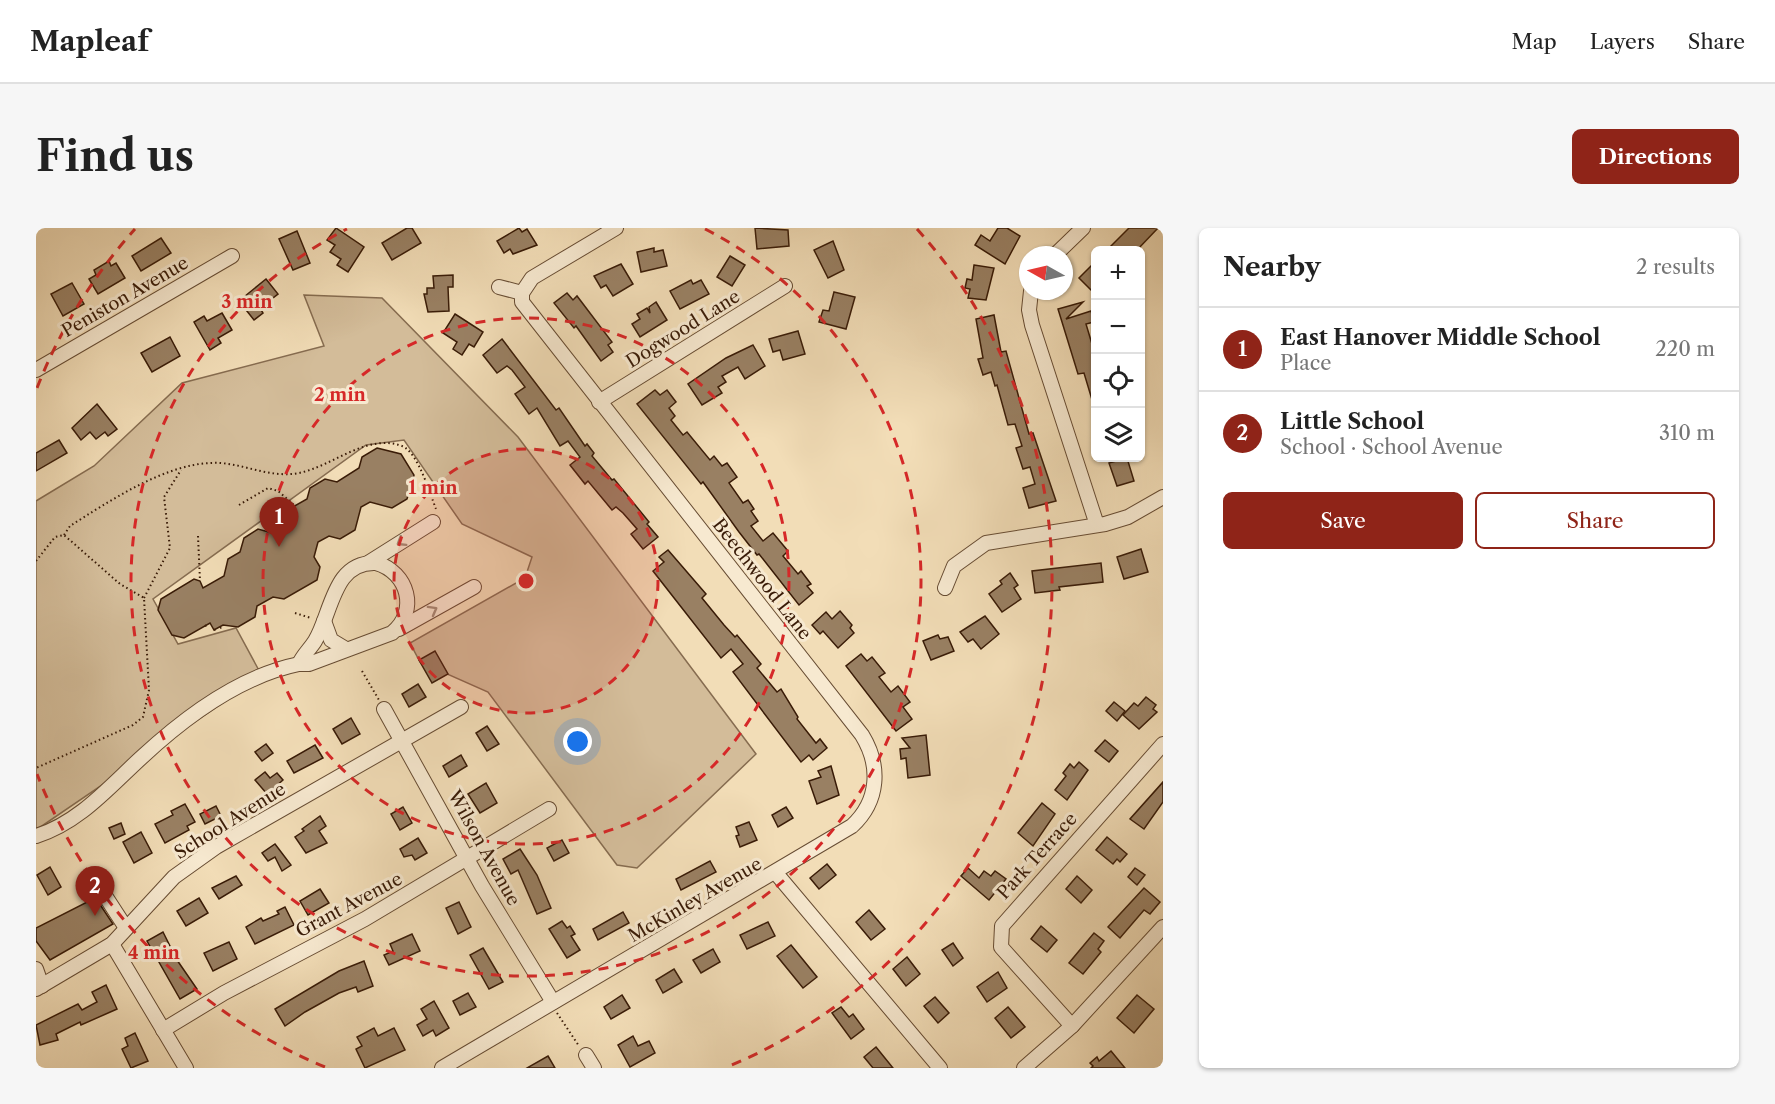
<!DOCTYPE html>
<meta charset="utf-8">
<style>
body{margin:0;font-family:"Libre Caslon Text",serif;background:#f6f6f6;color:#222}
.controls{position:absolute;right:18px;top:18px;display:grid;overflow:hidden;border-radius:9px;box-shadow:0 2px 4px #0004}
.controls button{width:54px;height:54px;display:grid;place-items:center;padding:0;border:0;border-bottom:2px solid #e0e0e0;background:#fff;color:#222;font:30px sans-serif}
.compass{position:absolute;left:983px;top:18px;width:54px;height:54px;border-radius:50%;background:#fff;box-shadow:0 2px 4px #0004;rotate:278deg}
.you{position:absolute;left:542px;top:514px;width:21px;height:21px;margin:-15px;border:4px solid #fff;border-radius:50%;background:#1a73e8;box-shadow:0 0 0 9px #1a73e833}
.badge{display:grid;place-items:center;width:39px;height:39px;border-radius:50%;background:#8f2418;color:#fff;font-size:20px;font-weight:700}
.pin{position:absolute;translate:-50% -50px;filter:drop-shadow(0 2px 3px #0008)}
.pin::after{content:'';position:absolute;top:32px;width:21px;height:18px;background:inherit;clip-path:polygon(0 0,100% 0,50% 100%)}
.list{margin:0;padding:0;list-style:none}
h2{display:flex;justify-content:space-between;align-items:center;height:78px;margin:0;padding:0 24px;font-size:26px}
h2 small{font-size:20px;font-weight:400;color:#767676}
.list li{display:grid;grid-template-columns:39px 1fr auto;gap:18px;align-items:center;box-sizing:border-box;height:84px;padding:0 24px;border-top:2px solid #e0e0e0}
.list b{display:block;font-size:22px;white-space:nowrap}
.list p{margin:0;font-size:20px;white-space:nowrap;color:#767676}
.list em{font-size:20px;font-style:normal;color:#767676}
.actions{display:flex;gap:12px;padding:18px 24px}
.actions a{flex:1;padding:14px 0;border:2px solid #8f2418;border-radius:9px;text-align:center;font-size:21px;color:#8f2418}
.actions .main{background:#8f2418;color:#fff}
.icon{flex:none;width:33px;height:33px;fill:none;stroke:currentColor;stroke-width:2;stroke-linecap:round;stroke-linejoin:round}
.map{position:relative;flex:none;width:1127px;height:840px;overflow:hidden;border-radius:9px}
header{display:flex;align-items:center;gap:36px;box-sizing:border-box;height:84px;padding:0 30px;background:#fff;border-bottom:2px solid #e0e0e0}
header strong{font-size:28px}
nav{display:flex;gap:33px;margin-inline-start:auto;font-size:21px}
.intro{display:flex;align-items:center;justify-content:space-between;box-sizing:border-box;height:144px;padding:0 36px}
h1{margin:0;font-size:42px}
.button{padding:15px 27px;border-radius:9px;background:#8f2418;color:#fff;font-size:21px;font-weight:700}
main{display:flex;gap:36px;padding:0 36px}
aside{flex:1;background:#fff;border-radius:9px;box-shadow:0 2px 4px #0004}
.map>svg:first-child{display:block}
.green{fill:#d3bc99;stroke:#866c50;stroke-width:1.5}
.building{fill:#998063;stroke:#391b07;stroke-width:1.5}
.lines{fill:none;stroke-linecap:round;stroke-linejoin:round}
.minor-casing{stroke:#674c33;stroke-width:16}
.path{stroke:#391b07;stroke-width:2;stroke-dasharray:1.5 3;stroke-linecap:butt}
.minor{stroke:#f7e9d0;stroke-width:14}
.oneway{stroke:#a28c76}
.ring{fill:none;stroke:#d62828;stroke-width:3;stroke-dasharray:10 8}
.labels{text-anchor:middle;stroke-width:6;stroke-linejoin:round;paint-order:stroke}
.street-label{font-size:18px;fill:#391b07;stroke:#f7e9d0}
.centre{fill:#d62828;stroke:#f7e9d0;stroke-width:3}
.ring-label{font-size:18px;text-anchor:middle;font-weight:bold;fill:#d62828;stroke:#f7e9d0;stroke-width:6;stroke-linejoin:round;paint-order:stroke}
</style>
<header>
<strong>Mapleaf</strong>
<nav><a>Map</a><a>Layers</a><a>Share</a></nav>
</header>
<div class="intro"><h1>Find us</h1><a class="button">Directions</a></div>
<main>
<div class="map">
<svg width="1127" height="840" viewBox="0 0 1127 840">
<rect width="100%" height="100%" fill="#f2ddb7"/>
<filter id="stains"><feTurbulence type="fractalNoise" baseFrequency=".00333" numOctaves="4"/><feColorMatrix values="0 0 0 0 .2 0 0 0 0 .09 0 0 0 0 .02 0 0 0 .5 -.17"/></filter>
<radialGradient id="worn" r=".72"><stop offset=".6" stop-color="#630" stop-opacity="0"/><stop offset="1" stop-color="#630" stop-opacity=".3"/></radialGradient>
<polygon class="green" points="268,67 346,70 482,209 720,526 601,640 581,637 452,464 384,434 374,415 489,350 496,329 426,296 368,212 330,217 117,371 142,416 200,400 226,448 0,602 0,273 58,238 146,155 288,118"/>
<g class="building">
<polygon points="300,0 328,19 312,44 301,37 305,31 294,24 299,17 291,12"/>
<polygon points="371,0 376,0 385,15 356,32 346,15"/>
<polygon points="483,0 486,4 491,1 501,17 477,26 474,21 468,25 461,13"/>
<polygon points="719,0 752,2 753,18 721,21"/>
<polygon points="962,0 971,0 984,8 969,36 939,17 945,7 954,13"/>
<polygon points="1093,0 1122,0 1101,22 1071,22"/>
<polygon points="261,3 274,35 257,42 243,11"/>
<polygon points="125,10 135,25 105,43 96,28"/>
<polygon points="797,13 808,42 792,50 778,22"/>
<polygon points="618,20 618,24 627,22 631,38 605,44 601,24"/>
<polygon points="694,28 709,37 696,58 681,49"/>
<polygon points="73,33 75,38 80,35 89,50 62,66 53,51 60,47 58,42"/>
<polygon points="1059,34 1059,66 1043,50"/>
<polygon points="585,36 597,56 577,68 570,57 565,60 558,48"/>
<polygon points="938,37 958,40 950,72 932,70 934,61 929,60 931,51 936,52"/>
<polygon points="417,47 417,59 412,59 413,83 392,84 388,66 391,66 391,60 398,60 397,48"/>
<polygon points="230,51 242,66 224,80 227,85 218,92 203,73"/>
<polygon points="655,52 657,56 665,52 673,66 644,81 634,63"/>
<polygon points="36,55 48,76 27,88 15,66"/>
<polygon points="798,64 819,69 810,101 783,94 787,82 793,83"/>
<polygon points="531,65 537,72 541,68 576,114 572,117 577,124 565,133 540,98 538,100 518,75"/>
<polygon points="620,74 631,92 604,109 596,96 604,91 601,86 611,80 614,85 613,79"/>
<polygon points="1047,74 1030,91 1055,83 1058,94 1050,96 1056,116 1059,115 1059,175 1057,175 1048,145 1042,146 1022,81"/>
<polygon points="186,85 196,102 182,110 185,115 174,122 158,94 168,88 171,93"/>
<polygon points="419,86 447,104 438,119 433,116 426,127 417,121 421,114 407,105"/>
<polygon points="958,87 965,124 970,123 993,206 997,205 1020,273 993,280 987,260 999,256 994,239 987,241 980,220 986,218 979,196 972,197 961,157 959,158 955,144 947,147 942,131 947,130 940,91"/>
<polygon points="762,103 769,126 747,132 744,122 737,124 733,111"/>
<polygon points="134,109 144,128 116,144 105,125"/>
<polygon points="466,111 520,182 523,180 549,218 551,216 558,225 556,228 576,252 578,251 613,294 611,296 622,309 607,321 595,306 601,301 587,285 580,279 576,282 552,253 549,256 534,237 544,229 532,213 524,218 501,180 493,186 479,166 489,159 476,142 471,138 461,145 447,127"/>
<polygon points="717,117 729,138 709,151 702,139 686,148 690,154 682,159 686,165 666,177 652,156 690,130"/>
<polygon points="619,162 624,167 631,162 640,174 633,180 639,188 635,192 647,207 651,204 674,232 678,228 686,238 691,235 701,249 693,255 707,275 712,272 718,281 715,283 722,293 715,298 727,313 737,305 752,323 747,328 762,346 765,343 775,356 771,358 777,365 763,377 723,326 721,327 703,304 667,254 665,256 601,176"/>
<polygon points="61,176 81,201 72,208 69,204 60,211 54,204 45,212 36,200"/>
<polygon points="23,212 31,225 0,243 0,225"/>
<polygon points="341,220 365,226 378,247 371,271 356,280 334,274 325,279 319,302 304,311 293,308 282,314 278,329 284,339 281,352 248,371 237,369 221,378 219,389 202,399 187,397 178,402 174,395 148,410 136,407 122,382 125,371 158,351 164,353 167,360 188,348 192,331 204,324 208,310 222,301 236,305 244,300 248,284 271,271 274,260 289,251 301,254 323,240 326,229"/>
<polygon points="1091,230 1098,253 1081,258 1073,235"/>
<polygon points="1105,321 1112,344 1088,351 1081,329"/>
<polygon points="632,322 670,366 666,370 688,397 699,409 701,407 725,436 721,440 741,464 745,461 762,489 761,491 780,515 784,511 791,520 777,532 773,527 765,534 697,444 707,436 695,421 685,430 617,343 628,334 623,329"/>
<polygon points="1065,335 1067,354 1023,359 1024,362 999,365 996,343"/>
<polygon points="974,345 982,357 978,360 985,371 966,384 953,366 966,356 964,353"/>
<polygon points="804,383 816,397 814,400 818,405 802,420 787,403 784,406 776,397 790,384 796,391"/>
<polygon points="949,388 963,406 945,421 937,411 932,414 924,404"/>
<polygon points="902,407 904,411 912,409 918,423 895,432 887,413"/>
<polygon points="399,423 412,446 396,455 383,432"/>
<polygon points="825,426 831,433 836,429 849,445 843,449 855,464 862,458 874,474 867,479 876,491 860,503 810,438"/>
<polygon points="382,456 390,469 373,479 366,466"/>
<polygon points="1110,469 1120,477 1117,481 1121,484 1103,501 1087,487 1098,475 1102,478"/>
<polygon points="1078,474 1089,483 1081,493 1070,483"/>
<polygon points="315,490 324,506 306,516 297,501"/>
<polygon points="451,498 463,516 451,523 440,505"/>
<polygon points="890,507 894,547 872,550 870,530 865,531 864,521 874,520 866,510"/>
<polygon points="1069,512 1082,523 1073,534 1059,523"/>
<polygon points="230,516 237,525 226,533 219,524"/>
<polygon points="279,517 287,530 258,545 251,533"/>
<polygon points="425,527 431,538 413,549 407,538"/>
<polygon points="1043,534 1052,542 1031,572 1019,562 1030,548 1027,545 1034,536 1038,540"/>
<polygon points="795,538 803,567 781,576 773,553 785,549 782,543"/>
<polygon points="229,544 234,550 241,545 247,552 231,566 219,552"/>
<polygon points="1127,554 1127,574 1108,601 1094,591"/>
<polygon points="450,555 461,575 444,585 432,566"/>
<polygon points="1006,575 1019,586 997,618 982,605"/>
<polygon points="149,576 159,594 151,598 153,602 129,615 119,596 137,587 135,583"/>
<polygon points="180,578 185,588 169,596 164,586"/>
<polygon points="367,579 376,595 364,602 355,586"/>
<polygon points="750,579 757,590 742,599 736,587"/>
<polygon points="284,588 290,598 283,603 291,615 270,625 259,609 268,603 266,601"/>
<polygon points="713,594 721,612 704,619 700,608 703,607 700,599"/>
<polygon points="85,595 89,606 78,611 73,600"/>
<polygon points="105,604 116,625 98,635 87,614"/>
<polygon points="1071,609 1091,626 1084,634 1081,631 1077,636 1060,622"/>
<polygon points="382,610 391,625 379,632 376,627 368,629 364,621"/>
<polygon points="526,612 533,625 518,633 511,620"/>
<polygon points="239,616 255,637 246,643 239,629 232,633 226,625"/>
<polygon points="484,621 501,647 515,680 501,686 482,642 475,646 467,631"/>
<polygon points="674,633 680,644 645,662 640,651"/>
<polygon points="791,636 800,647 783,661 774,650"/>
<polygon points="14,639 25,659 12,667 1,647"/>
<polygon points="932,640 943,650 948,643 955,648 959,643 970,651 953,672 925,648"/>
<polygon points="1099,640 1109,647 1101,657 1092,649"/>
<polygon points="200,648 206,657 183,671 176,660"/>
<polygon points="1041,648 1056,662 1045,675 1030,661"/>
<polygon points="1108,660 1124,674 1114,686 1108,682 1084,710 1072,699"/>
<polygon points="284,661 293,675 272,687 264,673"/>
<polygon points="163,670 172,685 150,698 141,683"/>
<polygon points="57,671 61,672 77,696 14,732 0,713 0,700"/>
<polygon points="423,674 435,699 422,706 410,680"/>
<polygon points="249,679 258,697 219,716 210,699 225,690 227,693 243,686 241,683"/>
<polygon points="833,682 849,701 835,712 820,694"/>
<polygon points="587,684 593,695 562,712 557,701"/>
<polygon points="526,693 531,700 534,698 539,706 535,708 544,722 531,730 513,701"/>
<polygon points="732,694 739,708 711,721 704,707"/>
<polygon points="1005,698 1021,712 1011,724 995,711"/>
<polygon points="127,704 141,732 161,761 144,771 111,713"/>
<polygon points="1058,705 1068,713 1062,721 1065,724 1047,746 1033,735"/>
<polygon points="376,706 384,723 353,737 348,727 357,723 354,716"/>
<polygon points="193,714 201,731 177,743 168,725"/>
<polygon points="917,715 927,730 917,738 906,722"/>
<polygon points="755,717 781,749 767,760 741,728"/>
<polygon points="447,720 467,754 453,761 434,727"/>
<polygon points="677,721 684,734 665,745 657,732"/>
<polygon points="871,729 884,746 870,758 857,741"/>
<polygon points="328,733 337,758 322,764 320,759 303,765 269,784 249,798 239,781 303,743"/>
<polygon points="638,741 646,754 627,765 620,752"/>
<polygon points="962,744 971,760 951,774 941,759"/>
<polygon points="70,757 81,781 45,797 44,794 20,806 22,812 4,817 0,797 42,776 46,782 61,774 56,764"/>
<polygon points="432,765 440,779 424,787 417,773"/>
<polygon points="586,767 594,780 575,791 568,779"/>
<polygon points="1101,767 1118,781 1098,805 1081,790"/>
<polygon points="899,769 913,785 902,795 888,778"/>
<polygon points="398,773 413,800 400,808 397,802 387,808 381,797 391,791 385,781"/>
<polygon points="805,779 813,789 817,786 828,801 815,811 796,785"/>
<polygon points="972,779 989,799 975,810 959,790"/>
<polygon points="338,800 342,808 358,800 369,822 329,840 320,821 326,818 321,809"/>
<polygon points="99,805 112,833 95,840 86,821 92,818 89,810"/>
<polygon points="597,808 602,818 613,813 619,825 594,839 582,817"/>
<polygon points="840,819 857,840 837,840 828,829"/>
<polygon points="1075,823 1089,840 1055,840 1057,838 1054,835 1061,829 1063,833"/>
<polygon points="512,828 519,840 491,840"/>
</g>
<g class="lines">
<defs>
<g id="minor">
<polyline points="1019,27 1047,0"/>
<polyline points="463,59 486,65"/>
<polyline points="995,63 993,82 996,97 1061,297"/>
<polyline points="0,142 196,28"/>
<polyline points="563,174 749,58"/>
<polyline points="332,335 397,294"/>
<path d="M340,335C372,344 383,383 356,405L273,436H263C267,427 274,421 279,413C296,385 297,333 340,335Z"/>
<polyline points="909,360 918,338 950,315 1069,296 1092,289 1127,269"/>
<polyline points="288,393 295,412 310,421"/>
<polyline points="363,401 438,359"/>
<polyline points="348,481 446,658 517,774"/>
<path d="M0,608C43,595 74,558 106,529C149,489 204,448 263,436"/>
<polyline points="739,644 904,840"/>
<polyline points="52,662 66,663 90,700"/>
<polyline points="76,716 150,840"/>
<polyline points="0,741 6,758"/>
<polyline points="0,761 76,716 138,649 180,619 425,479"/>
<polyline points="1036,798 965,719 966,698 1127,516"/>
<polyline points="127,802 188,765 329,691 513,581"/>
<polyline points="550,827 558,840"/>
<path d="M406,840L816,598C843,573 845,538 826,507L486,74V65L496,50L580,0"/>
<polyline points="988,840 1036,798 1127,699"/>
</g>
</defs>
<use href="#minor" class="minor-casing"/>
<g class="path">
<polyline points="203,277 232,260 242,263 259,278"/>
<path d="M28,307L34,298C72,274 127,237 174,235C204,233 232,251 263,245C297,238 331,205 366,218C382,224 394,266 400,281"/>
<polyline points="162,308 164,353"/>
<polyline points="0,333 19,309 28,307 84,356 108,370 113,462 107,489 97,497 0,540"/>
<polyline points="108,370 134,320 128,269 145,242"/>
<polyline points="259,385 275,390"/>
<polyline points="169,398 171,397"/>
<polyline points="184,400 186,399"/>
<polyline points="178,402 181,401"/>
<polyline points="326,443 343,472"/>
<polyline points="521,785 543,818"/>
</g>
<use href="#minor" class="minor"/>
</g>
<defs><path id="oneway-chevron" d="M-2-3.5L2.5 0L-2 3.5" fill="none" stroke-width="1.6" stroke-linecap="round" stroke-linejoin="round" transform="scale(1.5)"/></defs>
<g class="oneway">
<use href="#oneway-chevron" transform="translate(365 314) rotate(148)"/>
<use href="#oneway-chevron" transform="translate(397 382) rotate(-29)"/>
</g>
<circle cx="490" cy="353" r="132" fill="#d62828" fill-opacity=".12"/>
<g class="ring">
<circle cx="490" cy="353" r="132"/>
<circle cx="490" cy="353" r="263"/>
<path d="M669 1A395 395 0 1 1 311 1"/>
<path d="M289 839A526 526 0 0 1 1 546M1 160A526 526 0 0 1 99 1M881 1A526 526 0 0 1 691 839"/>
</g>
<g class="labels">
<g class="street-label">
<text transform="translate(89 69) rotate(-30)" y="6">Peniston Avenue</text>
<text transform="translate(647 101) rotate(-32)" y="6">Dogwood Lane</text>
<text transform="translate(726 351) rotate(52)" y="6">Beechwood Lane</text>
<text transform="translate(194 593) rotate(-32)" y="6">School Avenue</text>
<text transform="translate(448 620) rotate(61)" y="6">Wilson Avenue</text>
<text transform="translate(1001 628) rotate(-48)" y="6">Park Terrace</text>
<text transform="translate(659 672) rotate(-30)" y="6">McKinley Avenue</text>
<text transform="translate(313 677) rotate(-28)" y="6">Grant Avenue</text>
</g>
</g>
<circle cx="490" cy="353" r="9" class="centre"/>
<g class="ring-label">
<text x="211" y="80">3 min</text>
<text x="304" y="173">2 min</text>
<text x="397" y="266">1 min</text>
<text x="118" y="731">4 min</text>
</g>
<rect width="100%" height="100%" filter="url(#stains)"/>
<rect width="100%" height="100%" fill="url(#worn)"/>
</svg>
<div class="controls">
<button>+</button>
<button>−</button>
<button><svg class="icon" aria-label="locate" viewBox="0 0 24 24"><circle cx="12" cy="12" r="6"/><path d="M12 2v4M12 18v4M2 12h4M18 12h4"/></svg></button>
<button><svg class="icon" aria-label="layers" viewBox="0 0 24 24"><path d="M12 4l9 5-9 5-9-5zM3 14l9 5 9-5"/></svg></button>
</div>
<svg class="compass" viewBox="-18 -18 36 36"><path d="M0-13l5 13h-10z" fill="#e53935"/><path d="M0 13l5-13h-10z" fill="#767676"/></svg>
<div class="you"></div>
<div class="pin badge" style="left:243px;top:319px">1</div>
<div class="pin badge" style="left:59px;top:688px">2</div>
</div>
<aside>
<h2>Nearby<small>2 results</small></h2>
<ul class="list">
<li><span class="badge">1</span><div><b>East Hanover Middle School</b><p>Place</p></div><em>220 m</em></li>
<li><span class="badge">2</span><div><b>Little School</b><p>School · School Avenue</p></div><em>310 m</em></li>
</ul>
<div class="actions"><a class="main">Save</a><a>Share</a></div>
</aside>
</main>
